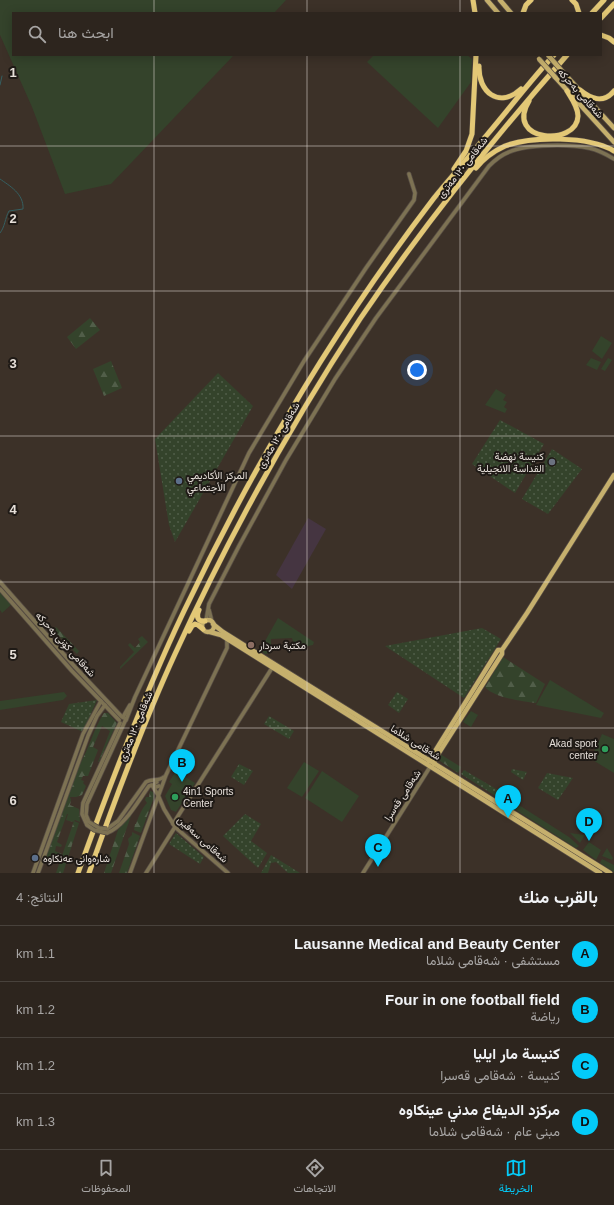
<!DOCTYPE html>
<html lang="ar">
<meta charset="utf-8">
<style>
body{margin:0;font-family:Arial,Vazirmatn,sans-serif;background:#352d27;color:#f1f3f6;direction:rtl}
.you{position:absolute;left:417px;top:370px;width:14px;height:14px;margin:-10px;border:3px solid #fff;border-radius:50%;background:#1a73e8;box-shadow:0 0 0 6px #1a73e833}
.badge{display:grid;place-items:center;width:26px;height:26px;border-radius:50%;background:#03cbf9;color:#111;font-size:13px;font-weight:700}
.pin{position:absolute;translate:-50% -33px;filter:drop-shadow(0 1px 2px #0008)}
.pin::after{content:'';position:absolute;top:21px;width:14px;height:12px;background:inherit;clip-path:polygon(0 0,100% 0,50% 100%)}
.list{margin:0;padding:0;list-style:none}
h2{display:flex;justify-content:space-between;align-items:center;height:52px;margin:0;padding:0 16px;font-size:17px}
h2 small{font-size:13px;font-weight:400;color:#a7a5a4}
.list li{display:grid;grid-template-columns:26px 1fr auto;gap:12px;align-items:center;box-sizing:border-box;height:56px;padding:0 16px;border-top:1px solid #48423c}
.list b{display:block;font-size:15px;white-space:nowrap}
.list p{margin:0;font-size:13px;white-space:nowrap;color:#a7a5a4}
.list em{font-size:13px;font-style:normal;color:#a7a5a4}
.icon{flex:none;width:22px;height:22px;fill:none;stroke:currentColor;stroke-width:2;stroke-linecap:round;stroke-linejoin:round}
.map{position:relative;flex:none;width:614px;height:873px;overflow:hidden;direction:ltr}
.search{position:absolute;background:#2d251e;box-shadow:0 2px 10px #0003;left:12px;right:12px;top:12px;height:44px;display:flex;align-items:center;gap:10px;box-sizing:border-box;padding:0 14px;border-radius:0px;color:#a7a5a4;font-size:15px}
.sheet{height:276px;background:#2d251e}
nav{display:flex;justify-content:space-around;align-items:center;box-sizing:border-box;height:56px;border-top:1px solid #48423c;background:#2d251e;font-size:11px;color:#a7a5a4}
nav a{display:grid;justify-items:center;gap:2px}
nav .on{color:#03cbf9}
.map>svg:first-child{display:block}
.commercial{fill:#453541}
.green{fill:#34432b}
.forest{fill:url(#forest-firs)}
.park{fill:url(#park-dots)}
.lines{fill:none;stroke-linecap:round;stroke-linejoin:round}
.stream{stroke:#355f61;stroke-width:1}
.minor-casing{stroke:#574d44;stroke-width:5}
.major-casing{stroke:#574d44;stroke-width:6}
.highway-casing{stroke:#574d44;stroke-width:6}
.minor{stroke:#7d7253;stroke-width:3.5}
.major{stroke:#c6b06d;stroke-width:4.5}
.highway{stroke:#e3c876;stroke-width:5}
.minor-bridge-casing{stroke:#574d44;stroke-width:5;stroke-linecap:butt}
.major-bridge-casing{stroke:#574d44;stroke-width:6;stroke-linecap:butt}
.minor-bridge{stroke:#7d7253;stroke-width:3.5}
.major-bridge{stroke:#c6b06d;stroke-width:4.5}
.grid{fill:none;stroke:#e6dfd9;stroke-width:1;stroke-opacity:0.55}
.worship-dot{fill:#6b7280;stroke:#1f1a16;stroke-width:1.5}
.service-dot{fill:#5c6f8a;stroke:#1f1a16;stroke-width:1.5}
.education-dot{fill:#8d6e63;stroke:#1f1a16;stroke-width:1.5}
.leisure-dot{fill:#2e9e5b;stroke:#1f1a16;stroke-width:1.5}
.labels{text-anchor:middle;stroke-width:4;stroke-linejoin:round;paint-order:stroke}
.street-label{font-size:10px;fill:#e6dfd9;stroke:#1f1a16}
.poi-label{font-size:10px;fill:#e6dfd9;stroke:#1f1a16;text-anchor:start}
.grid-label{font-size:13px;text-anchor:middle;font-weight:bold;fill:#e6dfd9;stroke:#1f1a16;stroke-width:4;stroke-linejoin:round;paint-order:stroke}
</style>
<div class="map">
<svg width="614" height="873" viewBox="0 0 614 873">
<defs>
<pattern id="forest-firs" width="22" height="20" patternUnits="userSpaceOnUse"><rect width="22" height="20" fill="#34432b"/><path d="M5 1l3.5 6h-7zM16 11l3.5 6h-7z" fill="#515e49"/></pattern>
<pattern id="park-dots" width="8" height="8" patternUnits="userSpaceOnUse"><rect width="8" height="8" fill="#34432b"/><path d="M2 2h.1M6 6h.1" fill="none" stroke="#515e49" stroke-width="1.8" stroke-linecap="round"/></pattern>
</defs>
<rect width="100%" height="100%" fill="#3c3128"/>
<polygon class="commercial" points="308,518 326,529 292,589 276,575"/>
<g class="green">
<polygon points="0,0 286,0 274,13 13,13 13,55 234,55 111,184 65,194 32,107 0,35"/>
<polygon points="374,55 467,55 472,59 471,82 438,128 367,62"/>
<polygon points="601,336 612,343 602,359 592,351"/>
<polygon points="591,358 601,362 597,370 586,365"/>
<polygon points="608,358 612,360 605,371 601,369"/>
<polygon points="496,389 506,395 503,400 507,402 504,407 507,409 505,413 485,405"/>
<polygon points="0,591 12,604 2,613 0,610"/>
<polygon points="278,618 314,642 313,645 295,649 292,638 271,639 271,653 265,654 260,650"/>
<polygon points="550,680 604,713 601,718 536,705"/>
<polygon points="64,692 67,696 63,700 0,710 0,701"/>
<polygon points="471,711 478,715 471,727 463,722"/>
<polygon points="602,734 614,739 614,773 591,759"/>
<polygon points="304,762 319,771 302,797 287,788"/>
<polygon points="176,771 195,783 176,812 171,810 165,796 172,784 169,782"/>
<polygon points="322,771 359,796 342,822 305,798"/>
<polygon points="511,800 569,837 579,846 576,848 508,805"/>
<polygon points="570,833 585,835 580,843"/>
<polygon points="589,842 601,850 596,860 583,850"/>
<polygon points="607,848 613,858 612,860 602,856"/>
<polygon points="602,859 614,865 614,872 600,863"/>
</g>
<g class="forest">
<polygon points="90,318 100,330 76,349 67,337"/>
<polygon points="111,361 122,388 104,396 93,369"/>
<polygon points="56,627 79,651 77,654 53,630"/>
<polygon points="142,636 148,642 120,669 120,667 134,652 128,645 130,643 135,648 140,642 138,639"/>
<path d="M503,657L545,684L536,703C522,701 494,698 485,687Z"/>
<path d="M104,713H108L117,723L116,725L99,762H98L110,731L102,726L93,747L98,750L88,776H83L81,780L84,781L83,783L86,786L82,795L76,797H70L71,800L70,805L79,809L80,822L75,820L74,821L79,823L63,873H56L74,821L73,822L66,820L68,814H67L57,842L62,845L61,847L56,846L55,851L62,854L59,863L53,862L50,860L48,861L45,859L78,767C89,750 93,730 104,713Z"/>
<polygon points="440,754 461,767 458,773 437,759"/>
<path d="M150,791L153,792L154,797L141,833L134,830L135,824H136C138,818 142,808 147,803L145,800L146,797H149Z"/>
<polygon points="132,813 111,873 104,873 118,830"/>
<polygon points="132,832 140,836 127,873 119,873 129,844 128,839 132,835"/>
</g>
<g class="park">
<polygon points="218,373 253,406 175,542 169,525 155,439"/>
<polygon points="500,420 544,444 515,493 472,464"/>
<polygon points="552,449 582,469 548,514 522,499"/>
<polygon points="482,628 501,639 464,698 385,646"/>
<polygon points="397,692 408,699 399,713 388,705"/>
<polygon points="97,700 83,732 61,722 69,704"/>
<polygon points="269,716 294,731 289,739 264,724"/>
<polygon points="239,764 253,771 244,785 231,777"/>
<polygon points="512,769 527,772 523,780 511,772"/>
<polygon points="464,770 508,796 505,802 461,774"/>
<polygon points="547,773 573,778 558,800 538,788"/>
<polygon points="245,814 261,824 251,841 267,853 258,868 223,836"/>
<polygon points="176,833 204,857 200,864 169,844"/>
<polygon points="271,855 300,873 288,873 276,862 271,863 268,873 261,873"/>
</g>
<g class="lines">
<g class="stream">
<polyline points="0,85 2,76"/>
<path d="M0,179C10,186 24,194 23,209L9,211C5,218 5,227 0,233"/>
</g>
<defs>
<g id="minor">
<polyline points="0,582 75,667 122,717 126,719 87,804 86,815 89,822"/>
<polyline points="0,589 72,671 119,720"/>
<polyline points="209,610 212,622"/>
<path d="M206,621L209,604L239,546L286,460L335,379L376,318L489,166C495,160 501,155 509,152C527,144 569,144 589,148C598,150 606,154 614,159"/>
<polyline points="123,717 130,705"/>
<polyline points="126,720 135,697 249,453 304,361 366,268 414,200 415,193 409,174"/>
<polyline points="157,782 155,783 154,785 156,787 159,786"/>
<polyline points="173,824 272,668"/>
<polyline points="87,825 82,814 83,803 120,723"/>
<path d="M107,829L118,821L146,782C152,778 158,782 164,777"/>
<path d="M107,833C124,827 138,801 149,786L152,785L158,795L164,809L175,827L228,873"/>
<polyline points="33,873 83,734 101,701"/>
<polyline points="38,873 88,736 97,716 105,705"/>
<polyline points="130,873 166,775 227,648 227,639"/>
<polyline points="146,873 175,827"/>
<polyline points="363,873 430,767"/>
</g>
<g id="major">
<polyline points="487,0 498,13"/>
<polyline points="500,0 511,13"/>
<polyline points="561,70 614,128"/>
<polyline points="555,77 614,142"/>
<circle cx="208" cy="626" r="6"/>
<polyline points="213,624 223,632 610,873"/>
<polyline points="210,632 221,635 600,873"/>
<polyline points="429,761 498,650 502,650"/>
<polyline points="434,764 435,759 502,654 502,650 527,613 614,475"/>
</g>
<g id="highway">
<polyline points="473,0 475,13"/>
<polyline points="572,0 576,4 579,13"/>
<polyline points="523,13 526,5 531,0"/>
<polyline points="592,13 604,0"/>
<polyline points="601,18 614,4"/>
<polyline points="601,35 609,38 614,42"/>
<path d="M479,66C478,92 499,109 521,89"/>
<path d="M580,90C591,99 603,104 614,91"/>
<path d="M529,101C504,142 577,147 578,116C578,107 572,99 567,91"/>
<path d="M476,168C484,158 494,151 505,146C532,136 589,136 614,151"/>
<polyline points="454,169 466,151 472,134 476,55"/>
<path d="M199,610C196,616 197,622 205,621"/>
<polyline points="189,631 192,626 195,624 198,625 203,629"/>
<path d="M78,873C110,784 143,697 184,611C253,466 336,326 434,198C451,177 469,157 486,136C509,109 530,81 554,55"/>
<path d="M89,873C115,799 142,726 175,654C228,538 290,426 360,319C423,226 493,139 567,55"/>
</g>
</defs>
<use href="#minor" class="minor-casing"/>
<use href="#major" class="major-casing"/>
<use href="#highway" class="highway-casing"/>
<use href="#minor" class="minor"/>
<use href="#major" class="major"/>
<use href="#highway" class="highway"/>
<defs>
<g id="minor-bridge">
<polyline points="89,822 99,828 107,829"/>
<polyline points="87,825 94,830 107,833"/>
</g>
<g id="major-bridge">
<polyline points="548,55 561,70"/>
<polyline points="539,59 555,77"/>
</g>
</defs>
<use href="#minor-bridge" class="minor-bridge-casing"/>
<use href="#major-bridge" class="major-bridge-casing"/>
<use href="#minor-bridge" class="minor-bridge"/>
<use href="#major-bridge" class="major-bridge"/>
</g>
<path class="grid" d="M154,0V13M307,0V13M460,0V13M154,55V873M307,55V873M460,55V873M0,146H614M0,291H614M0,436H614M0,582H614M0,728H614"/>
<circle class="worship-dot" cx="552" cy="462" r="4"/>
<g class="service-dot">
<circle cx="179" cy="481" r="4"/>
<circle cx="35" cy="858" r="4"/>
</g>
<circle class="education-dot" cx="251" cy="645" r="4"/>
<g class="leisure-dot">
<circle cx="605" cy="749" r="4"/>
<circle cx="175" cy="797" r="4"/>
</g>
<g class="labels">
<g class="street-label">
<text transform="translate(581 93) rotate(48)" y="4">شەقامی بەحرکە</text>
<text transform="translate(462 167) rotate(-52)" y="4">شەقامی ١٢٠ مەتری</text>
<text transform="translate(278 435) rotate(-60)" y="4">شەقامی ١٢٠ مەتری</text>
<text transform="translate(66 644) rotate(48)" y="4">شەقامی کۆنی بەحرکە</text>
<text transform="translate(135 726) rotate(-68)" y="4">شەقامی ١٢٠ مەتری</text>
<text transform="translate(416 742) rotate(32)" y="4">شەقامی شلاما</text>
<text transform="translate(402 795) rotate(-57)" y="4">شەقامی قەسرا</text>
<text transform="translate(203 839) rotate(42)" y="4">شەقامی سەفین</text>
</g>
<g class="poi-label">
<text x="544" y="460" text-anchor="end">كنيسة نهضة<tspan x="544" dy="12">القداسة الانجيلية</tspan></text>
<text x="187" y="479">المركز الأكاديمي<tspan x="187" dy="12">الأجتماعي</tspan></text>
<text x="259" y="649">مكتبة سردار</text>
<text x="597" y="747" text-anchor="end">Akad sport<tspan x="597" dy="12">center</tspan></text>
<text x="183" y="795">4in1 Sports<tspan x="183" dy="12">Center</tspan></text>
<text x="43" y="862">شارەوانی عەنکاوە</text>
</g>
</g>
<g class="grid-label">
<text x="13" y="77">1</text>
<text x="13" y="223">2</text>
<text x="13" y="368">3</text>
<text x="13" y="514">4</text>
<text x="13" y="659">5</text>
<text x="13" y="805">6</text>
</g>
</svg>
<div class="you"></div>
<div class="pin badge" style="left:508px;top:818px">A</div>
<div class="pin badge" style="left:182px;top:782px">B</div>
<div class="pin badge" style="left:378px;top:867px">C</div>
<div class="pin badge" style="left:589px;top:841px">D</div>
<div class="search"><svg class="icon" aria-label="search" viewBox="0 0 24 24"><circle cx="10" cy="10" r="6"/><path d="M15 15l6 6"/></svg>ابحث هنا</div>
</div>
<section class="sheet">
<h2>بالقرب منك<small>النتائج: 4</small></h2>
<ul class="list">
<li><span class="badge">A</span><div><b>Lausanne Medical and Beauty Center</b><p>مستشفى · شەقامی شلاما</p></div><em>1.1 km</em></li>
<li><span class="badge">B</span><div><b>Four in one football field</b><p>رياضة</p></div><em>1.2 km</em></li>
<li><span class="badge">C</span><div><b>كنيسة مار ايليا</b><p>كنيسة · شەقامی قەسرا</p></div><em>1.2 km</em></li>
<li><span class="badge">D</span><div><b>مرکزد الدیفاع مدني عينكاوه</b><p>مبنى عام · شەقامی شلاما</p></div><em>1.3 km</em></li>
</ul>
</section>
<nav>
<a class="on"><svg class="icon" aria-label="map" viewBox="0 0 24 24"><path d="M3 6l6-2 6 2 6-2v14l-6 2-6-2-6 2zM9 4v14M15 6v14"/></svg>الخريطة</a>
<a><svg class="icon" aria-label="directions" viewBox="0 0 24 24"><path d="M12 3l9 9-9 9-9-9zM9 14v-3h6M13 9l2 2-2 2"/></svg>الاتجاهات</a>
<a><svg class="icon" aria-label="saved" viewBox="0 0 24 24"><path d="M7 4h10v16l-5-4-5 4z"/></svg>المحفوظات</a>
</nav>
